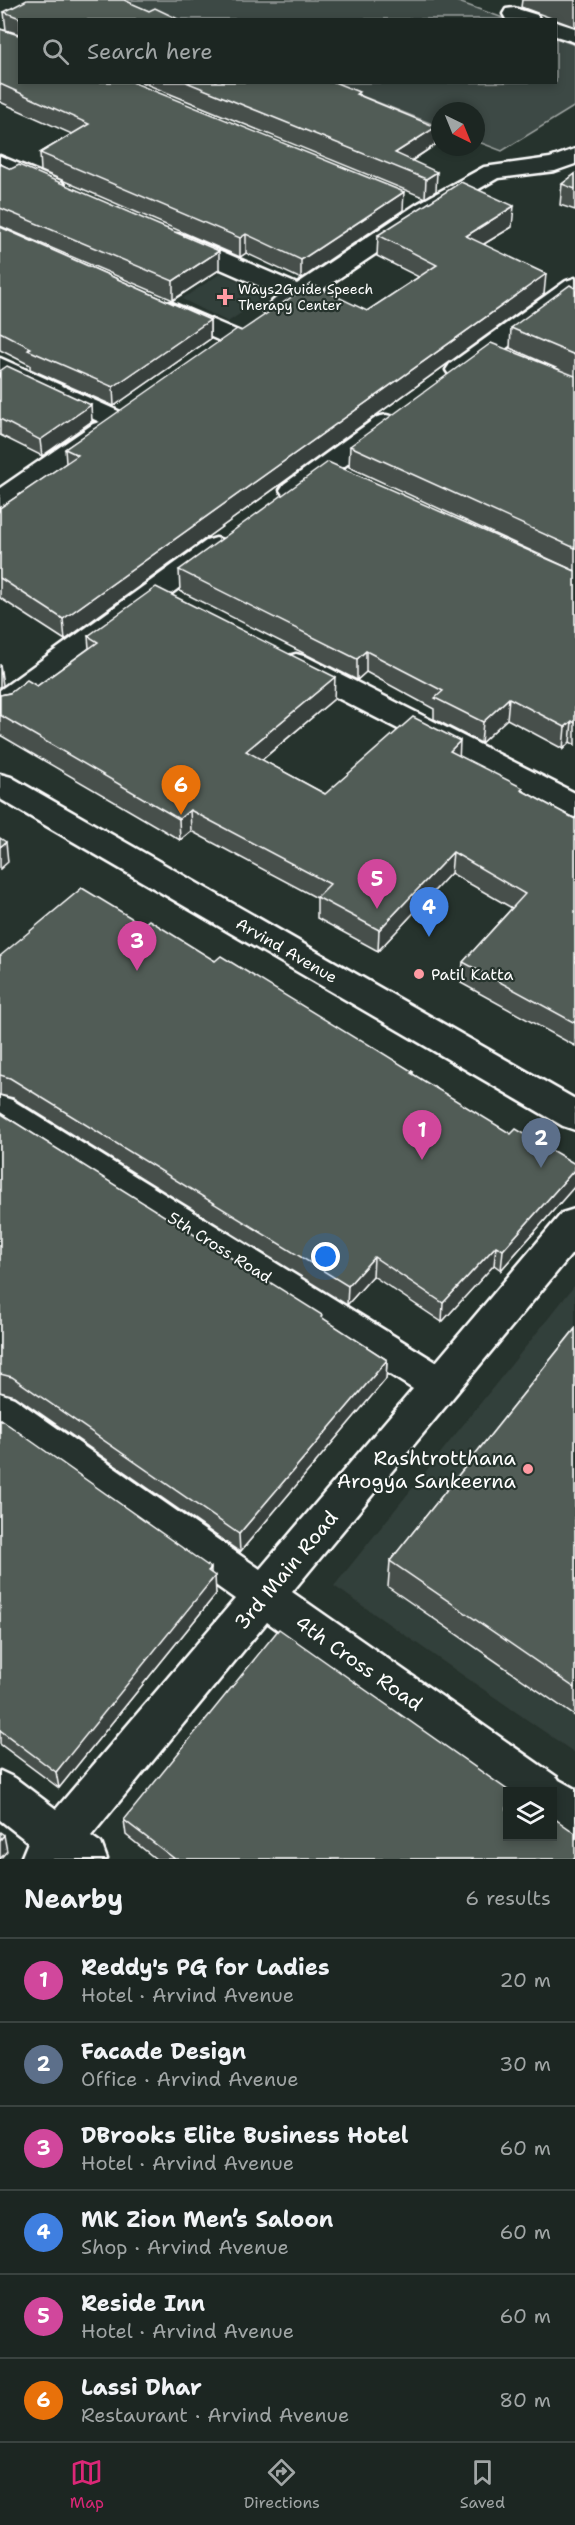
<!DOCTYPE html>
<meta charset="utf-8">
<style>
body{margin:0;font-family:"Shantell Sans",sans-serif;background:#29322f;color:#f1f3f6}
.controls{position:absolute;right:18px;bottom:18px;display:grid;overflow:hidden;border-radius:0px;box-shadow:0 3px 9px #0003}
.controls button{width:54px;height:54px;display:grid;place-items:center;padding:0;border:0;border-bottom:2px solid #3a4340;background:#1c2622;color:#f1f3f6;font:30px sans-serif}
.compass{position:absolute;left:431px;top:102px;width:54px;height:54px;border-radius:50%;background:#1c2622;box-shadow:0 3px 9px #0003;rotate:137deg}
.you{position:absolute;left:326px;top:1257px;width:21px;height:21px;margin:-15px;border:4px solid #fff;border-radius:50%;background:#1a73e8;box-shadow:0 0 0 9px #1a73e833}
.badge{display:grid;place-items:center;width:39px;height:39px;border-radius:50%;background:#db2777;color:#fff;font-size:20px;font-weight:700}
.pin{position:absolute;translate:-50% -50px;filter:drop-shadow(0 2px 3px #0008)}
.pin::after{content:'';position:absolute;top:32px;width:21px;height:18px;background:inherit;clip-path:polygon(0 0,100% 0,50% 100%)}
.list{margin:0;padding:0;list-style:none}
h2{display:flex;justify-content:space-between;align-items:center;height:78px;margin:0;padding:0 24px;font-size:26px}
h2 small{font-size:20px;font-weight:400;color:#a0a5a5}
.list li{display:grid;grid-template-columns:39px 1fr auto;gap:18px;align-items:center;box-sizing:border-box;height:84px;padding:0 24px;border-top:2px solid #3a4340}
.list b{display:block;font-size:22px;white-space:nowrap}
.list p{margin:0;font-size:20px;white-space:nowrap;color:#a0a5a5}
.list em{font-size:20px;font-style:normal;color:#a0a5a5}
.icon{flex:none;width:33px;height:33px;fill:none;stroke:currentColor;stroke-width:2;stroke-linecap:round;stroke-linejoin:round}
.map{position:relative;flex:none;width:575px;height:1859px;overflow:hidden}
.search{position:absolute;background:#1c2622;box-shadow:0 3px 9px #0003;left:18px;right:18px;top:18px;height:66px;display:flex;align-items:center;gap:15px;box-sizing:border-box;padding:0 21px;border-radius:0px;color:#a0a5a5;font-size:22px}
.sheet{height:582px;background:#1c2622}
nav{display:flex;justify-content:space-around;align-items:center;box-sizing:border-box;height:84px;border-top:2px solid #3a4340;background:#1c2622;font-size:16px;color:#a0a5a5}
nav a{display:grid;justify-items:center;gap:3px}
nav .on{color:#db2777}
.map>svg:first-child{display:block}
.built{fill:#333f3a}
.green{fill:#3e4944;stroke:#9ea4a2;stroke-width:1.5}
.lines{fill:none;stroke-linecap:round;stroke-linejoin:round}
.minor-casing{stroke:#fff;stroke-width:5}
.tertiary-casing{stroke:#fff;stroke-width:5}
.minor{fill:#26332d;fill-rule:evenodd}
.tertiary{fill:#26332d;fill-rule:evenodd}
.wall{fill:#464f4b;stroke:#fff;stroke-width:1.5}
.shaded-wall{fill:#39403d;stroke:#fff;stroke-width:1.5}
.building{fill:#515c57;stroke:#fff;stroke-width:1.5}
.poi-dot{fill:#ff9aa2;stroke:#26332d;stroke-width:2}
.labels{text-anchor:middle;stroke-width:4.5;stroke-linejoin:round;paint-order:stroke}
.far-poi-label{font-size:14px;fill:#fff;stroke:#26332d;text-anchor:start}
.street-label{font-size:16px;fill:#fff;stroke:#26332d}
.poi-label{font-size:16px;fill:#fff;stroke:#26332d;text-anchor:start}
.near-poi-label{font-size:20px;fill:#fff;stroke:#26332d;text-anchor:end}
.near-street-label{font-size:20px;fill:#fff;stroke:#26332d}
</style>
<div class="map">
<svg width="575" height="1859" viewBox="0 0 575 1859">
<rect width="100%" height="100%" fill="#26332d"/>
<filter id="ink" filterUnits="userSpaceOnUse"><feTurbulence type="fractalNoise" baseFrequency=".0167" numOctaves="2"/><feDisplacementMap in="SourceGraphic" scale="12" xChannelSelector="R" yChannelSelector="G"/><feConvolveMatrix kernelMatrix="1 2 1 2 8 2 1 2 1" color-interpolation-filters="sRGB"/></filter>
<g filter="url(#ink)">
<g class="built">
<polygon points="221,273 267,295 228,322 182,299"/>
<polygon points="575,1285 575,1753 334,1586"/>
</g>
<g class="green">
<polygon points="121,0 453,0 506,19 170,19"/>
<polygon points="556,38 575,45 575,106 502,151 476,141 476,111 440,111 440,127 329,83 556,82"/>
</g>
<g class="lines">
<defs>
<g id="minor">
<polygon points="514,8 537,15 540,20 506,19 503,14 506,9"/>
<polygon points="556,22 575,28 575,42 556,36"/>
<polygon points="575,149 575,164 555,171 498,178 435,214 284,315 275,318 266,315 262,310 280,295 168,246 165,241 168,236 177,234 186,236 297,284 417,204 484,167 550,158"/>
<polygon points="0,156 61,181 65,186 61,191 53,193 0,172"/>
<polygon points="575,278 575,298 468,376 459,378 450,376 446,370 450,364 566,281"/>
<polygon points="170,302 243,333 247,338 243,343 234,346 225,343 161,315 157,310 161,305"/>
<polygon points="0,358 125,414 129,420 125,426 114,427 115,430 111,436 10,507 0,510 0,488 93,424 100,422 0,376"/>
<polygon points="386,415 395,417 399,423 395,429 304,496 294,499 284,496 280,490 284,484 377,417"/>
<polygon points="216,538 226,541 230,547 226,553 11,712 0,715 0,690 206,541"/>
<polygon points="296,654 307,657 575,793 575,817 564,814 285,671 281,664 285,657"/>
<polygon points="0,1096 12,1100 436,1362 562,1213 575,1209 575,1250 292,1592 557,1777 559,1780 575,1789 575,1837 552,1826 552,1792 508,1792 508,1794 267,1622 91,1836 101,1843 107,1859 21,1859 28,1842 0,1820 0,1771 15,1778 56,1809 235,1599 0,1432 0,1393 14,1398 260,1569 413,1389 0,1128"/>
</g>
<polygon id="tertiary" points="0,774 11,777 575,1099 575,1130 563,1126 0,799"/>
</defs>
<use href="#minor" class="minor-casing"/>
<use href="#tertiary" class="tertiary-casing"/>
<use href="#minor" class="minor"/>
<use href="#tertiary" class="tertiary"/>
</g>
<g class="wall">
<polygon points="522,0 575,0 575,27 521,7"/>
<polygon points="149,11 180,20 20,20 20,82 403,210 301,279 246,253 240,257 41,171 40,153 72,134 0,102 0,29 19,34 6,30 4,12"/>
<polygon points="141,82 334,82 358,94 435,145 412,161 436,191 425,198"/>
<polygon points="0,164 219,270 173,300 0,226"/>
<polygon points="575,174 575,210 560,205 562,184"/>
<polygon points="0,227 210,320 210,339 114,406 30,369 30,365 0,350"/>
<polygon points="512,227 484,244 544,294 65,640 0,598 0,508 66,463 65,449 241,331 367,311 419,277 377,256 378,235"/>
<polygon points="575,288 575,571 349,467 350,446 558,369 510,348 511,328"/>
<polygon points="0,371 92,421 42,456 0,435"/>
<polygon points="179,570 575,571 575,745 570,742 563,749 507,719 481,743 434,719 434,709 366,672 357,680 180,591"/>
<polygon points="88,636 334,699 262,760 325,794 459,756 575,819 575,1046 461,983 463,962 512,908 451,873 378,951 317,918 317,898 191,831 180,840 0,735 0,695 37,686 89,648"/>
<polygon points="143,925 215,961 413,1072 413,1074 575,1186 501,1270 494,1265 442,1322 373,1276 347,1305 13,1098 0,1095 0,956"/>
<polygon points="0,1113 387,1360 386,1379 240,1552 15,1396 0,1392"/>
<polygon points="575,1329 575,1716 388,1587 390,1561"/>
<polygon points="0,1419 211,1573 216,1594 59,1788 0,1744"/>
<polygon points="124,1820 575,1859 156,1859 126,1835"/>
</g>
<g class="shaded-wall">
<polygon points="436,127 435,145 400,168 395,153"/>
<polygon points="437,172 436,191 425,198 426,179"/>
<polygon points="404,192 403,210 301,279 301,260"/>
<polygon points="514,206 512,227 464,256 466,236"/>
<polygon points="246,234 246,253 240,257 240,238"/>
<polygon points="219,251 219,270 173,300 173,281"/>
<polygon points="546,274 544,294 65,640 63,619"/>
<polygon points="210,320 210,339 114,406 113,387"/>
<polygon points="91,405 92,421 42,456 40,440"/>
<polygon points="366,651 366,672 357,680 357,659"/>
<polygon points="0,664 3,685 0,688"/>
<polygon points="335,677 334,699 247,772 246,751"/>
<polygon points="509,698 507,719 481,743 483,722"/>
<polygon points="572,721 570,742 563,749 565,727"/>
<polygon points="460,741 459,762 450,751"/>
<polygon points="190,810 191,831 180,840 179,819"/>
<polygon points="6,842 8,862 0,869 0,847"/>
<polygon points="453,852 451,873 378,951 379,930"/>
<polygon points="575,1169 575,1186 501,1270 503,1250"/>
<polygon points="496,1246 494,1265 442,1322 443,1303"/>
<polygon points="374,1257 373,1276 347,1305 348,1286"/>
<polygon points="387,1360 386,1379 240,1552 239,1534"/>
<polygon points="211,1568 211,1581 215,1576 216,1594 59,1788 56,1772"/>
<polygon points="4,1835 7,1851 0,1859 0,1840"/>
</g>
<g class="building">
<polygon points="27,0 124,0 149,11 155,8 180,20 20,20 20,18 4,12"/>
<polygon points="0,29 18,35 20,34 20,82 132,82 404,192 301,260 246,234 240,238 40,153 89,124 0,84"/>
<polygon points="186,82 334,82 359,92 356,94 436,127 395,153 437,172 426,179"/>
<polygon points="0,164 11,169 19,165 219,251 173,281 0,208"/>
<polygon points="575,174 575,189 562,184"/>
<polygon points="461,182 514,206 466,236 546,274 63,619 0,578 0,508 78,455 65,449 237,329 241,331 311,284 367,311 437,265 378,235"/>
<polygon points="0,227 210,320 113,387 28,350 31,348 0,332"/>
<polygon points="570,285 575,288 575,355 511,328"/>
<polygon points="491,343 575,376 575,548 350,446"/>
<polygon points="7,366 91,405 40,440 0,419 0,371"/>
<polygon points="328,462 575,571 575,723 572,721 565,727 509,698 483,722 435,698 443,691 366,651 357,659 179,570"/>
<polygon points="156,587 335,677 246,751 325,794 413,717 460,741 450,751 523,788 521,790 575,819 575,1023 463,962 525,894 453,852 379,930 317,897 330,884 190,810 179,819 0,715 0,695 10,693 27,680 37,686 98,642 88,636"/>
<polygon points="0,838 6,842 0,847"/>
<polygon points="82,888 143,925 149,920 215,961 221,956 358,1040 360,1039 413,1072 411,1073 511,1134 516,1129 575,1164 575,1169 503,1250 496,1246 443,1303 374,1257 348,1286 10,1078 0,1075 0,956"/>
<polygon points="0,1113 322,1315 321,1317 387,1360 239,1534 12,1377 0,1374"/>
<polygon points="575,1329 575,1688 390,1561"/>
<polygon points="0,1419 211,1568 208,1571 215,1576 56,1772 0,1730"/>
<polygon points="279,1629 509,1791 507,1791 507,1836 552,1836 552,1822 555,1819 575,1833 575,1859 175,1859 124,1820"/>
<polygon points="0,1832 4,1835 0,1840"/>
</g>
</g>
<g class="poi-dot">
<path d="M222 288h6v6h6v6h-6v6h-6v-6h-6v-6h6z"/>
<circle cx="419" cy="974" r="6"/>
<circle cx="528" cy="1469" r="6"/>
</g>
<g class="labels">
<g class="far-poi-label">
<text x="238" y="294">Ways2Guide Speech<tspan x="238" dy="16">Therapy Center</tspan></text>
</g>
<g class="street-label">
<text transform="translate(287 950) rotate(30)" y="6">Arvind Avenue</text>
<text transform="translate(220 1247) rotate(32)" y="6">5th Cross Road</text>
</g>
<g class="poi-label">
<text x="431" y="980">Patil Katta</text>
</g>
<g class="near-poi-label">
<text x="516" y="1465">Rashtrotthana<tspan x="516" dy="23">Arogya Sankeerna</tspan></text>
</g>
<g class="near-street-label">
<text transform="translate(286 1570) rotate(-50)" y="7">3rd Main Road</text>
<text transform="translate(359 1663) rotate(35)" y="7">4th Cross Road</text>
</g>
</g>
</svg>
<div class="controls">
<button><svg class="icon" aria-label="layers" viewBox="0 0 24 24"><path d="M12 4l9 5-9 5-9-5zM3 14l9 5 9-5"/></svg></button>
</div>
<svg class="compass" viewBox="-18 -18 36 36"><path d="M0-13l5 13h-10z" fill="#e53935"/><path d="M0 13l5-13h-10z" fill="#a0a5a5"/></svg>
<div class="you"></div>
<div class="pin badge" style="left:422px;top:1160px;background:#d1479c">1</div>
<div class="pin badge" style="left:541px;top:1168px;background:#5c6f8a">2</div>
<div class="pin badge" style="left:137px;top:971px;background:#d1479c">3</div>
<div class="pin badge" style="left:429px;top:937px;background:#3f7fe0">4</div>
<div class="pin badge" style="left:377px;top:909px;background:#d1479c">5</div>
<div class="pin badge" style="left:181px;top:815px;background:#e8710a">6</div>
<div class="search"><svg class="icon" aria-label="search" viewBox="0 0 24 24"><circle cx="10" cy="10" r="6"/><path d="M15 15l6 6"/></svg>Search here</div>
</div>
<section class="sheet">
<h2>Nearby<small>6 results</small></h2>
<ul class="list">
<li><span class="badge" style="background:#d1479c">1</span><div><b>Reddy's PG for Ladies</b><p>Hotel · Arvind Avenue</p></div><em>20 m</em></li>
<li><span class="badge" style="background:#5c6f8a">2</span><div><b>Facade Design</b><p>Office · Arvind Avenue</p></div><em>30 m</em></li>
<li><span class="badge" style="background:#d1479c">3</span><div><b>DBrooks Elite Business Hotel</b><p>Hotel · Arvind Avenue</p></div><em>60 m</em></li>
<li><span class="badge" style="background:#3f7fe0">4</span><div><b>MK Zion Men’s Saloon</b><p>Shop · Arvind Avenue</p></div><em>60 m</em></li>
<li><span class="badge" style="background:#d1479c">5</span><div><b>Reside Inn</b><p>Hotel · Arvind Avenue</p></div><em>60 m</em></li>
<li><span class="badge" style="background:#e8710a">6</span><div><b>Lassi Dhar</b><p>Restaurant · Arvind Avenue</p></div><em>80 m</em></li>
</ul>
</section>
<nav>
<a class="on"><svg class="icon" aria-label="map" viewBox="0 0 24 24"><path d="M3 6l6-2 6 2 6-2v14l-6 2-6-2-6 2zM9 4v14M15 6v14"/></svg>Map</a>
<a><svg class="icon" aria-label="directions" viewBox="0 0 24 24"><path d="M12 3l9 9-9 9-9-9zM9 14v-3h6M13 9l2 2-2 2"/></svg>Directions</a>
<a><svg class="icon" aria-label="saved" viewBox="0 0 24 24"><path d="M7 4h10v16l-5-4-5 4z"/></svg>Saved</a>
</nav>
